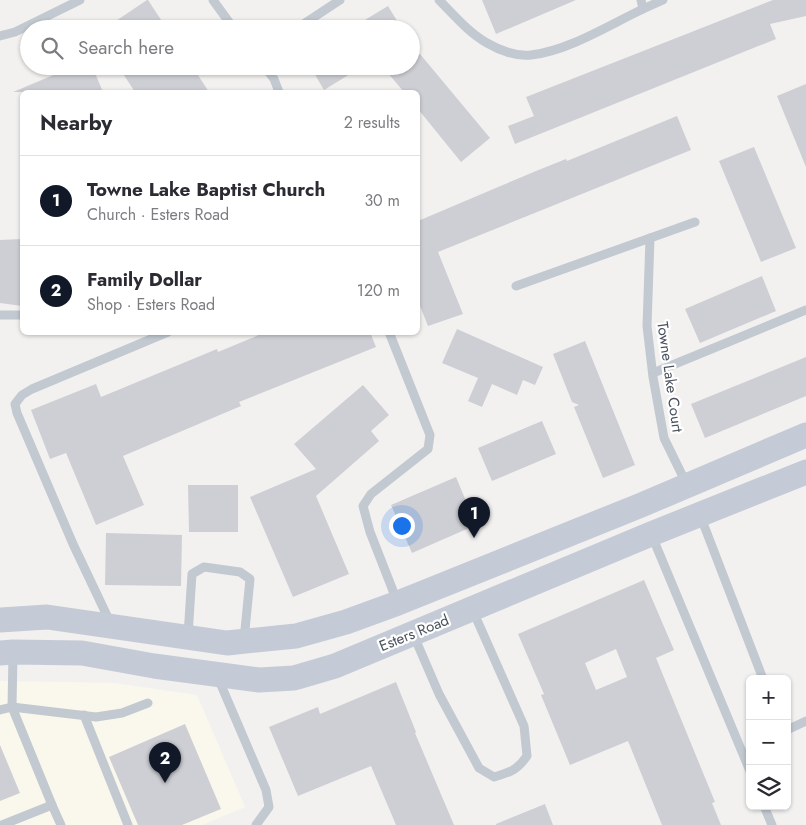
<!DOCTYPE html>
<meta charset="utf-8">
<style>
body{margin:0;font-family:Jost,sans-serif;background:#f2f2f3;color:#2b2b33}
.controls{position:absolute;right:15px;bottom:15px;display:grid;overflow:hidden;border-radius:8px;box-shadow:0 1px 4px #0004}
.controls button{width:45px;height:45px;display:grid;place-items:center;padding:0;border:0;border-bottom:1px solid #e1e1e2;background:#fff;color:#2b2b33;font:25px sans-serif}
.you{position:absolute;left:401px;top:525px;width:18px;height:18px;margin:-12px;border:4px solid #fff;border-radius:50%;background:#1a73e8;box-shadow:0 0 0 8px #1a73e833}
.badge{display:grid;place-items:center;width:32px;height:32px;border-radius:50%;background:#111827;color:#fff;font-size:16px;font-weight:700}
.pin{position:absolute;translate:-50% -41px;filter:drop-shadow(0 1px 2px #0008)}
.pin::after{content:'';position:absolute;top:26px;width:18px;height:15px;background:inherit;clip-path:polygon(0 0,100% 0,50% 100%)}
.list{margin:0;padding:0;list-style:none}
h2{display:flex;justify-content:space-between;align-items:center;height:65px;margin:0;padding:0 20px;font-size:21px}
h2 small{font-size:16px;font-weight:400;color:#7c7c81}
.list li{display:grid;grid-template-columns:32px 1fr auto;gap:15px;align-items:center;box-sizing:border-box;height:90px;padding:0 20px;border-top:1px solid #e1e1e2}
.list b{display:block;font-size:19px;white-space:nowrap}
.list p{margin:0;font-size:16px;white-space:nowrap;color:#7c7c81}
.list em{font-size:16px;font-style:normal;color:#7c7c81}
.icon{flex:none;width:28px;height:28px;fill:none;stroke:currentColor;stroke-width:2;stroke-linecap:round;stroke-linejoin:round}
.map{position:relative;flex:none;width:806px;height:825px;overflow:hidden}
.search{position:absolute;background:#fff;box-shadow:0 1px 4px #0004;left:20px;top:20px;width:400px;height:55px;display:flex;align-items:center;gap:12px;box-sizing:border-box;padding:0 18px;border-radius:28px;color:#7c7c81;font-size:19px}
.panel{position:absolute;background:#fff;box-shadow:0 1px 4px #0004;left:20px;top:90px;width:400px;height:245px;border-radius:8px}
.map>svg:first-child{display:block}
.commercial{fill:#faf8ec}
.building{fill:#cecfd4;fill-rule:evenodd}
.lines{fill:none;stroke-linecap:round;stroke-linejoin:round}
.service{stroke:#c2c9d0;stroke-width:9}
.secondary{stroke:#c5cbd6;stroke-width:25}
.labels{text-anchor:middle;stroke-width:4.5;stroke-linejoin:round;paint-order:stroke}
.street-label{font-size:15px;fill:#4a515c;stroke:#fff}
</style>
<div class="map">
<svg width="806" height="825" viewBox="0 0 806 825">
<rect width="100%" height="100%" fill="#f2f1f0"/>
<polygon class="commercial" points="0,681 114,683 197,695 245,807 202,825 0,825"/>
<g class="building">
<polygon points="148,0 167,29 104,29 147,0"/>
<polygon points="482,0 576,0 496,34"/>
<polygon points="773,0 806,0 806,16 770,24 776,39 515,144 508,126 534,116 526,97"/>
<polygon points="388,6 402,29 350,29"/>
<polygon points="420,54 490,138 461,162 418,109 418,92 404,92 382,66 411,66 411,61"/>
<polygon points="75,66 92,66 103,92 13,92"/>
<polygon points="118,66 192,66 209,92 135,92"/>
<polygon points="310,66 363,66 324,90"/>
<polygon points="806,84 806,167 777,96"/>
<polygon points="677,116 691,150 438,252 463,314 428,326 418,301 418,221 536,171 566,159 567,161"/>
<polygon points="754,147 796,248 761,262 719,161"/>
<polygon points="22,239 22,306 0,303 0,240"/>
<polygon points="762,276 776,311 700,343 685,309"/>
<polygon points="457,329 543,367 535,385 523,380 517,395 492,384 482,407 468,401 478,378 442,363"/>
<polygon points="266,332 370,332 376,347 239,402 241,406 123,456 144,505 96,525 66,453 50,459 31,410 96,384 101,397 217,349 218,352"/>
<polygon points="585,341 635,465 603,478 574,407 579,405 572,402 553,354"/>
<polygon points="806,357 806,396 705,438 691,404"/>
<polygon points="363,385 389,415 371,431 379,441 316,496 349,574 293,597 250,497 316,469 294,444"/>
<polygon points="542,421 556,454 492,481 478,448"/>
<polygon points="456,477 476,525 412,553 391,505"/>
<polygon points="188,485 238,485 238,532 189,532"/>
<polygon points="106,533 182,535 181,586 105,585"/>
<path d="M644,580L674,650L656,658L715,802L712,803L721,825H662L628,741L570,765L541,695L544,694L518,634ZM616,649L627,677L596,690L585,663Z"/>
<polygon points="396,682 416,732 415,733 454,825 396,825 371,766 298,796 269,727 318,707 320,714"/>
<polygon points="185,724 221,809 182,825 138,825 109,757"/>
<polygon points="0,745 20,793 0,801"/>
<polygon points="545,804 553,825 496,825 496,824"/>
</g>
<g class="lines">
<g class="service">
<polyline points="213,0 234,29"/>
<path d="M439,0C454,15 469,33 487,43C499,50 517,57 531,55C568,51 609,25 643,9L641,0"/>
<polyline points="643,9 663,0"/>
<polyline points="296,29 340,0"/>
<polyline points="0,36 15,32 80,0"/>
<polyline points="264,66 274,79 279,92"/>
<polyline points="650,238 647,326 653,377 664,438 687,485"/>
<polyline points="516,286 695,222"/>
<polyline points="0,315 22,315"/>
<polyline points="389,332 430,435 428,449 371,494 363,506 370,532 397,601"/>
<polyline points="653,373 806,310"/>
<polyline points="700,515 763,679"/>
<polyline points="652,536 750,771"/>
<polyline points="110,622 73,544 17,413 15,404 22,395 32,389 168,332"/>
<polyline points="188,635 192,574 204,567 240,572 250,579 244,640"/>
<path d="M414,636L439,694L479,768L494,777C511,772 517,770 527,756L524,726L473,611"/>
<polyline points="218,678 266,790 269,807 256,825"/>
<polyline points="0,710 12,707 96,717 122,713 148,703"/>
<polyline points="84,715 128,825"/>
<polyline points="787,730 806,721"/>
<polyline points="52,805 61,825"/>
<polyline points="764,806 772,825"/>
<polyline points="2,825 52,805 12,707 13,654"/>
</g>
<g class="secondary">
<polyline points="0,620 47,617 227,643 296,636 346,622 398,603 639,506 806,435"/>
<polyline points="0,653 13,652 82,653 154,666 259,680 294,678 335,666 651,534 806,472"/>
</g>
</g>
<g class="labels">
<g class="street-label">
<text transform="translate(670 377) rotate(82)" y="5">Towne Lake Court</text>
<text transform="translate(414 633) rotate(-22)" y="5">Esters Road</text>
</g>
</g>
</svg>
<div class="controls">
<button>+</button>
<button>−</button>
<button><svg class="icon" aria-label="layers" viewBox="0 0 24 24"><path d="M12 4l9 5-9 5-9-5zM3 14l9 5 9-5"/></svg></button>
</div>
<div class="you"></div>
<div class="pin badge" style="left:474px;top:538px">1</div>
<div class="pin badge" style="left:165px;top:783px">2</div>
<div class="search"><svg class="icon" aria-label="search" viewBox="0 0 24 24"><circle cx="10" cy="10" r="6"/><path d="M15 15l6 6"/></svg>Search here</div>
<section class="panel">
<h2>Nearby<small>2 results</small></h2>
<ul class="list">
<li><span class="badge">1</span><div><b>Towne Lake Baptist Church</b><p>Church · Esters Road</p></div><em>30 m</em></li>
<li><span class="badge">2</span><div><b>Family Dollar</b><p>Shop · Esters Road</p></div><em>120 m</em></li>
</ul>
</section>
</div>
